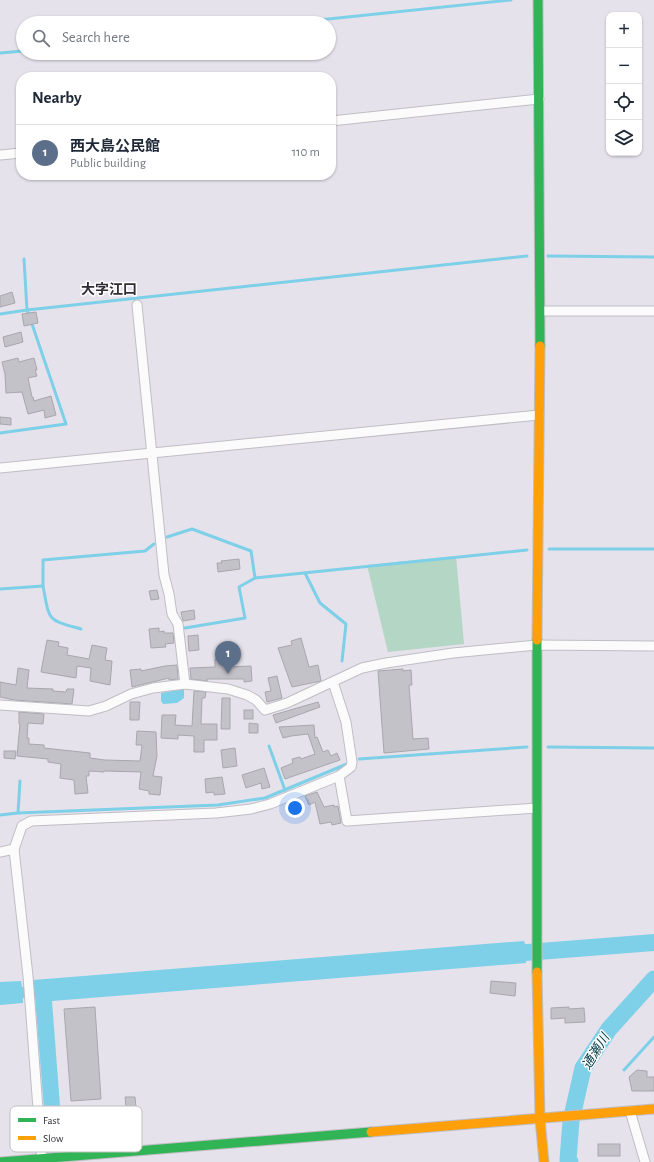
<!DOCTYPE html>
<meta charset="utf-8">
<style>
body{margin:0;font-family:"Alegreya Sans","Noto Sans JP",sans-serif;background:#f2f2f3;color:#1f2937}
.controls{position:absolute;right:12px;top:12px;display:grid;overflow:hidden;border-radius:8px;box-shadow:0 1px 3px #0004}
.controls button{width:36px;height:36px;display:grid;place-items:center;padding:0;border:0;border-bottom:1px solid #e0e1e3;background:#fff;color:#1f2937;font:20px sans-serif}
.you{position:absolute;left:295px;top:808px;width:14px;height:14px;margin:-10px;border:3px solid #fff;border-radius:50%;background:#1a73e8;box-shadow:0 0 0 6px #1a73e833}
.badge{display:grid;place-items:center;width:26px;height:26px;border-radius:50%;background:#db2777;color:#fff;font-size:13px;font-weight:700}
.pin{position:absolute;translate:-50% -33px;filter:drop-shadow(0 1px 2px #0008)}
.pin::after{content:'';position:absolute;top:21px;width:14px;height:12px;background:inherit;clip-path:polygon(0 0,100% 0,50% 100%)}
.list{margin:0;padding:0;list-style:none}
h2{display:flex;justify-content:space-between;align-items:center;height:52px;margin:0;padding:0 16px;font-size:17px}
h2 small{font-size:13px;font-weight:400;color:#747a83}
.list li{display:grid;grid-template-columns:26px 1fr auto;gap:12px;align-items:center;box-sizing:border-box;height:56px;padding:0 16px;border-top:1px solid #e0e1e3}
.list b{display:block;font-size:15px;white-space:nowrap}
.list p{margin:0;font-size:13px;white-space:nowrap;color:#747a83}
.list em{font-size:13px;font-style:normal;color:#747a83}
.icon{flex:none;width:22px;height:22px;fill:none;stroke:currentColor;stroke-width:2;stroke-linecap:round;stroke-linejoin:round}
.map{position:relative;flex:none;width:654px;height:1162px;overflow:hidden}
.search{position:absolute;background:#fff;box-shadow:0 1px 3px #0004;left:16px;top:16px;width:320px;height:44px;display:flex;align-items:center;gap:10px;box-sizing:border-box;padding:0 14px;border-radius:22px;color:#747a83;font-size:15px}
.panel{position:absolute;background:#fff;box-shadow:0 1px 3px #0004;left:16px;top:72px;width:320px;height:108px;border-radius:16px}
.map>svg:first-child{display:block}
.green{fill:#b4d6c4}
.water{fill:#7dd0e8}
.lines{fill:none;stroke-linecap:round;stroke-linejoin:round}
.stream{stroke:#7dd0e8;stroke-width:3}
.river{stroke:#7dd0e8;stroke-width:17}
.building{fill:#c4c2c9;stroke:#a9a7ad}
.street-casing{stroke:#c0bdc4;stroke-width:11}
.fast-casing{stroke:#c0bdc4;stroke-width:11}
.slow-casing{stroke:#c0bdc4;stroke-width:11}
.street{stroke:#fbfbfc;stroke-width:9}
.fast{stroke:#30b455;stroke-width:9}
.slow{stroke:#ff9f0a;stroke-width:9}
.labels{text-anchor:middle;stroke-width:3;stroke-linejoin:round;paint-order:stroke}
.water-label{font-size:13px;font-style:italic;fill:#003945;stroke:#fff}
.quarter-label{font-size:14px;font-weight:bold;fill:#302e34;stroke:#fff}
.key{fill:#fff;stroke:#c1c0c2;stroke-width:1}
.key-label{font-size:11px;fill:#302e34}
</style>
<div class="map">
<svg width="654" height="1162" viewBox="0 0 654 1162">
<rect width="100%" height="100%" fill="#e5e2eb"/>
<polygon class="green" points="456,556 464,644 388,652 367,565"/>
<g class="water">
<polygon points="184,689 184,698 177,703 163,704 161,701 161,693"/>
<polygon points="654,934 654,951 526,961 526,963 52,1001 63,1145 59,1146 61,1162 52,1162 51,1146 47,1146 35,997 23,998 23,1003 0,1005 0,982 21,981 22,987 34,986 33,980 524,941 525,944 527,944"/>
</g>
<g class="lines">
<g class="stream">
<polyline points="290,23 511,0"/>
<polyline points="0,53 23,51"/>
<polyline points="548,256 654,257"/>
<polyline points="0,314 27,310 24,259"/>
<polyline points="29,315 27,310 527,256"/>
<polyline points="0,433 66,424 31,321"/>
<polyline points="167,537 192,529 251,551 255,578 527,550"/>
<polyline points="549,549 654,549"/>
<polyline points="305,573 320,603 346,624 342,661"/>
<polyline points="43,586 43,560 145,551 154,544"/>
<path d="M0,589L43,586C50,622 46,619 81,629"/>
<polyline points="185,628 245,618 239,587 255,578"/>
<polyline points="269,746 285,790"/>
<polyline points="548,747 654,748"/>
<polyline points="359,759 527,747"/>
<polyline points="18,813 20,781"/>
<polyline points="0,815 18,813 218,805 265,798 347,764"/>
<polyline points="624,1070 654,1037"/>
</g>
<polyline class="river" points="570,1162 568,1160 571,1121 583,1068 609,1029 654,979"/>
</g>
<g class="building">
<polygon points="12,292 15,303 0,307 0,296"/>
<polygon points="36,312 38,323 24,326 22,314"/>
<polygon points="21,332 23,342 5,347 3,337"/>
<polygon points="18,358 19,362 34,358 37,370 35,370 37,376 28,378 32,397 33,397 34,401 51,396 56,415 45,418 44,410 28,414 22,392 6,393 5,374 2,362"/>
<polygon points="0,417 11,418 11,425 0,424"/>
<polygon points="239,559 240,569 218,572 217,563 222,563 221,561"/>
<polygon points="157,590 159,599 151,600 149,591"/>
<polygon points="194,610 195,619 183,621 181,612"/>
<polygon points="159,628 159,632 164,631 164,633 173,633 174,643 165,644 166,647 151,648 149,629"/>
<polygon points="198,635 199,650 189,651 188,636"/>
<polygon points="301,638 309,667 318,665 321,681 292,687 278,648 292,645 291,641"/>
<polygon points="47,640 59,642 58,646 68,648 67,655 89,659 92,645 107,648 105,660 112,661 110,685 90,681 91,668 77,666 76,678 41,672"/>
<polygon points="215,659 228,659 228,667 251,666 252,681 244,682 244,679 207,679 207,681 191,679 190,668 215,667"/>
<polygon points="177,665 178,679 169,680 169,678 132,687 130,670 141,669 141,671 165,666"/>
<polygon points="18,668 29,670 27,688 53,689 53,691 66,692 67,689 74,689 72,704 14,700 0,697 0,682 16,685"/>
<polygon points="403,669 403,671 411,670 412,685 409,685 413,739 428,738 429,749 384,753 378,671"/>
<polygon points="277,676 282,698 267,702 265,692 271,691 268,678"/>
<polygon points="194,691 206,692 205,698 202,698 201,724 217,724 217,740 204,740 204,752 194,752 194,736 178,735 178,739 161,738 162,715 176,715 175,725 192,726"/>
<polygon points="222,698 230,698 230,729 221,729"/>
<polygon points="130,702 140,702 139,720 130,720"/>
<polygon points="318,702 320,707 276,723 273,715"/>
<rect x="244" y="710" width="9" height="9"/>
<polygon points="19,712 44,714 43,724 28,723 27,738 29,738 29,744 44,745 44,748 90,753 90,758 105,760 140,761 142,745 136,745 137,731 156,732 157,756 153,776 162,777 160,795 149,794 149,791 139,789 141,772 104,771 104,772 89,771 89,776 86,776 88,793 75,794 74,780 60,778 61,764 48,762 48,759 17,756 20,724 19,724"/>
<polygon points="249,723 258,724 258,733 249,733"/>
<polygon points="314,725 315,738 317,737 323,752 328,750 331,756 337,753 340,760 285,779 281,768 293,763 292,759 300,757 301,759 315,754 308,734 291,736 283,738 279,727"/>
<polygon points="235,748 237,766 223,768 221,750"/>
<polygon points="4,751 16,751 15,759 4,758"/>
<polygon points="264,768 270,787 262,789 261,783 246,788 242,775"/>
<polygon points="222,777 225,794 214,795 214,792 206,793 205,779"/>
<polygon points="317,792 324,807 334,805 334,807 338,806 341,823 332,825 331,822 320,824 315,802 309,805 305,796"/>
<polygon points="491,981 516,983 515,996 490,993"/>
<polygon points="95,1007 101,1099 71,1101 64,1009"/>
<polygon points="569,1007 569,1009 584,1008 585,1022 565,1023 565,1018 551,1019 551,1008"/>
<polygon points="637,1070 647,1071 647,1077 654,1077 654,1091 632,1091 629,1077"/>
<polygon points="125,1097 135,1097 137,1118 127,1119"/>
<rect x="598" y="1144" width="22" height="12"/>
</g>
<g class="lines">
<defs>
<g id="street">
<polyline points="331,121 539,99"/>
<polyline points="0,155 21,153"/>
<polyline points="137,305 164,575 169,594 172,614 178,624 185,684"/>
<polyline points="540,311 654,311"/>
<polyline points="0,468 539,415"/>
<polyline points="0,705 89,711 106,706 131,694 153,688 185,684 228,689 247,695 256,700 265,710 287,703 362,668 386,663 453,653 537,645 654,646"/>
<polyline points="339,776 347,821 537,808"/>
<polyline points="0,852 14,849"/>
<polyline points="630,1111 645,1162"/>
<polyline points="42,1162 28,976 14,849 22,826 31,821 216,813 251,809 270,804 339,776 351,767 352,762 346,722 333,682"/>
</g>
<g id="fast">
<polyline points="538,0 540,346"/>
<polyline points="537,640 537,972"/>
<polyline points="0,1162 371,1132"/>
</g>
<g id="slow">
<polyline points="537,640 540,346"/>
<polyline points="537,972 540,1119 544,1162"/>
<polyline points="371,1132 654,1109"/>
</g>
</defs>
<use href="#street" class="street-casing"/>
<use href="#fast" class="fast-casing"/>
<use href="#slow" class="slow-casing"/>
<use href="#street" class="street"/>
<use href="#fast" class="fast"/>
<use href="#slow" class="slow"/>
</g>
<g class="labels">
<g class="water-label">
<text transform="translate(595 1051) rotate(-58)" y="5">通瀬川</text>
</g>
<g class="quarter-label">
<text x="109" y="294">大字江口</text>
</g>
</g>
<rect x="10" y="1106" width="132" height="46" rx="6" class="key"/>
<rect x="18" y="1118" width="18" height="4" fill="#30b455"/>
<rect x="18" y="1136" width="18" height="4" fill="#ff9f0a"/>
<g class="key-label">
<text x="43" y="1124">Fast</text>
<text x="43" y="1142">Slow</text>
</g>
</svg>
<div class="controls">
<button>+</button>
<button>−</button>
<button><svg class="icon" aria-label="locate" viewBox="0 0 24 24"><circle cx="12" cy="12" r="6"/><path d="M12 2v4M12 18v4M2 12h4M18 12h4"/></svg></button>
<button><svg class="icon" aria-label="layers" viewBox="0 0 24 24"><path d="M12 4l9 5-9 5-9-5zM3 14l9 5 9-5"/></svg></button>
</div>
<div class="you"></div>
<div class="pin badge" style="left:228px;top:674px;background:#5c6f8a">1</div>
<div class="search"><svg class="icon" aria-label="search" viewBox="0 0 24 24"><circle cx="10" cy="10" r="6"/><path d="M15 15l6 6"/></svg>Search here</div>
<section class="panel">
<h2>Nearby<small></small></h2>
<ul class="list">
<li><span class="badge" style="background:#5c6f8a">1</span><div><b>西大島公民館</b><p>Public building</p></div><em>110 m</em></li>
</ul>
</section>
</div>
